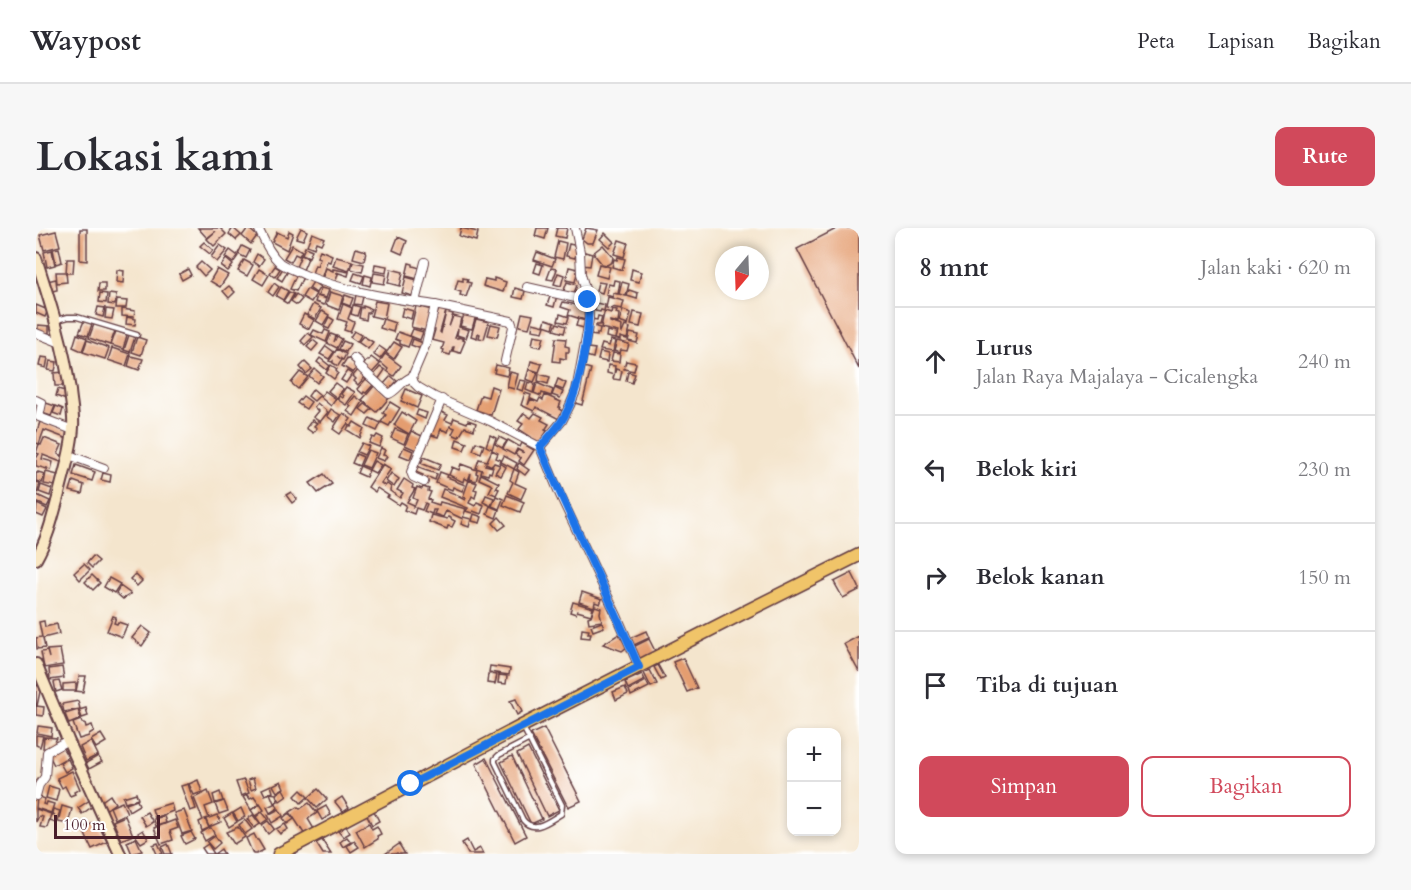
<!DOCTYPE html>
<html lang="id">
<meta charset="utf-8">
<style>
body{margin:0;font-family:Cardo,serif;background:#f7f7f7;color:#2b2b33}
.controls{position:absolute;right:18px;bottom:18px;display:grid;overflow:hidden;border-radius:12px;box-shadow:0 3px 9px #0003}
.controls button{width:54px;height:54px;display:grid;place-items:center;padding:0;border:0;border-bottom:2px solid #e1e1e2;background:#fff;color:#2b2b33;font:30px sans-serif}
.compass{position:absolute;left:679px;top:18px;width:54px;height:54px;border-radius:50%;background:#fff;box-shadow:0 3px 9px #0003;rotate:199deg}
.scale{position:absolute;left:18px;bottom:15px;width:106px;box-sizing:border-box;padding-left:6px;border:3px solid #4a1f2b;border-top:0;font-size:16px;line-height:21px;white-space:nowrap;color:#4a1f2b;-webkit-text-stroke:4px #fff;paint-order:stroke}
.stop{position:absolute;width:18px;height:18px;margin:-14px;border:4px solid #1a73e8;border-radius:50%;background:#fff}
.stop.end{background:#1a73e8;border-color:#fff;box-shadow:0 2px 6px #0008}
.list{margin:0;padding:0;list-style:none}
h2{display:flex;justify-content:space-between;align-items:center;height:78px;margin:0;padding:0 24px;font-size:26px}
h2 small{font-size:20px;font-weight:400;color:#7c7c81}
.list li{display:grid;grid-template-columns:39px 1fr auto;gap:18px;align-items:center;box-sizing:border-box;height:108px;padding:0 24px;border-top:2px solid #e1e1e2}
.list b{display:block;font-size:22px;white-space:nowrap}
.list p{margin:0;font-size:20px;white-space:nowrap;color:#7c7c81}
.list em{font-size:20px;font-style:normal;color:#7c7c81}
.actions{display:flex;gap:12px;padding:18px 24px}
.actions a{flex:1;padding:14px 0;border:2px solid #d1495b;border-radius:12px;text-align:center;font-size:21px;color:#d1495b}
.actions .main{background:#d1495b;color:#fff}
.icon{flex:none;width:33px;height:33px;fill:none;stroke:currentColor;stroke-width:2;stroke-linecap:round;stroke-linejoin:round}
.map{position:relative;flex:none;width:823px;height:626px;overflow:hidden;border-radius:12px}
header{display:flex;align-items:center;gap:36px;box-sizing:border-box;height:84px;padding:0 30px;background:#fff;border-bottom:2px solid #e1e1e2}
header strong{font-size:28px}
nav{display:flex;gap:33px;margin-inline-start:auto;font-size:21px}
.intro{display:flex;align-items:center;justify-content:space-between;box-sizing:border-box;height:144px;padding:0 36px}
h1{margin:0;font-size:42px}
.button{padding:15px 27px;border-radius:12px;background:#d1495b;color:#fff;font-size:21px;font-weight:700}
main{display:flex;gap:36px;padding:0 36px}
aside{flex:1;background:#fff;border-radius:12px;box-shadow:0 3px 9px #0003}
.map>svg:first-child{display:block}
.building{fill:#e49d6f}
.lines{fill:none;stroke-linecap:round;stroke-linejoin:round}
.lane-casing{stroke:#643d43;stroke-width:7}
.street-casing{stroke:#643d43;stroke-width:10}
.secondary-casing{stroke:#643d43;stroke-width:14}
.primary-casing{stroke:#643d43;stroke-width:15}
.lane{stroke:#fff;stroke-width:4}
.street{stroke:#fff;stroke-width:8}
.secondary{stroke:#f9e7c3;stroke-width:10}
.primary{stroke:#f0c469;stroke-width:12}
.route{stroke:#1a73e8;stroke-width:8}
</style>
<header>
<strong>Waypost</strong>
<nav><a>Peta</a><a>Lapisan</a><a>Bagikan</a></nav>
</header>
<div class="intro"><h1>Lokasi kami</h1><a class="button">Rute</a></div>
<main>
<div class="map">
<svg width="823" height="626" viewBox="0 0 823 626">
<rect width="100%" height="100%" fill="#fff"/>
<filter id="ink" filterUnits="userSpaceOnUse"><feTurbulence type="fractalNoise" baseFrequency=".0167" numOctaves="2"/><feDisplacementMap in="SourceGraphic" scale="12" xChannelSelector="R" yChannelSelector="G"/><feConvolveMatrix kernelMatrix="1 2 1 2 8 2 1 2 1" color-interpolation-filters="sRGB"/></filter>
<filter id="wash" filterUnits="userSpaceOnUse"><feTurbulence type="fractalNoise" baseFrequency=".008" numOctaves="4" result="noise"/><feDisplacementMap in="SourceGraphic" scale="24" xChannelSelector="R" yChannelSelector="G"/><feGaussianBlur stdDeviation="1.35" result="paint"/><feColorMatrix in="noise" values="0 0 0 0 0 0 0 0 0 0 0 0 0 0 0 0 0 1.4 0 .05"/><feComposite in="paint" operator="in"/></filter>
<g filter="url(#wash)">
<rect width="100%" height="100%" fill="#f4e5cd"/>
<g id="blocks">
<g class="building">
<polygon points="162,0 184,0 190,6 178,18 171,11 180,3 171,10"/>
<polygon points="197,0 205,7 200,12 193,6"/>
<polygon points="212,0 221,8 215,16 206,8"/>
<polygon points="265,0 271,3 267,12 260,10"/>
<polygon points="425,0 442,4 440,13 423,8"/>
<polygon points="501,0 512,0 509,11 499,8"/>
<polygon points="521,0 531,0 529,10 519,8"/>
<polygon points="550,0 562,2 557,15 551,15 546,11"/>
<polygon points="802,0 823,0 823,141 761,21"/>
<polygon points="44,1 51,1 51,33 44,32"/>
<polygon points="20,3 24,18 8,22 4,7"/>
<polygon points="253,3 257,5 251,22 236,14 241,4 251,9"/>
<polygon points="276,5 288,10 285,16 280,14 278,20 271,17"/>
<polygon points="569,5 578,14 573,19 564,11"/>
<polygon points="362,9 371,13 366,26 357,22"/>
<polygon points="583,12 592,15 588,29 578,26"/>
<polygon points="522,13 530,15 527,31 518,29"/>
<polygon points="168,14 177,22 174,26 164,18"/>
<polygon points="533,16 542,18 539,30 530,28"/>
<polygon points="184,17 191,22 181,34 175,29"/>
<polygon points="256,17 266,23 263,28 259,26 255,34 248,30"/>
<polygon points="567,17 577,29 576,34 571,37 566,36 557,25"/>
<polygon points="206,18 214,22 210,30 202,26"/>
<polygon points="269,19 276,22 273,29 266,26"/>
<polygon points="23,20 26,34 20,36 17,21"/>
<polygon points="320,20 330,23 328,33 317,30"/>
<polygon points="16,22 19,37 11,39 8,24"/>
<polygon points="194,22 202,28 197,35 189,29"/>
<polygon points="284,22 296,27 294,34 291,33 285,51 275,48 279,37 281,38 284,30 281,29"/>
<polygon points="501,24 519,31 516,38 498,32"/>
<polygon points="549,24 556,26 554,38 546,37"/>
<polygon points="221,26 228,31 223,38 217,34"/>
<polygon points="265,27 272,30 267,42 260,39"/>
<polygon points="300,29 316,33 313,43 297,38"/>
<polygon points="582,29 589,31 586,42 576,39 578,31 581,32"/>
<polygon points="31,31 38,31 37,45 30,45"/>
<polygon points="190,31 197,37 192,43 185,38"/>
<polygon points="208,32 217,37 211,48 202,43"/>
<polygon points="165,34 174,42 168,48 160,39"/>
<polygon points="317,34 328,36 326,44 315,41"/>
<polygon points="373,35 377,36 377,38 384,40 382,51 370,48"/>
<polygon points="501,35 507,37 504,46 498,44"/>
<polygon points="339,36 351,38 350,45 338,43"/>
<polygon points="563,36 574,39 571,50 560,47"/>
<polygon points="239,38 244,41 239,49 234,45"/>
<polygon points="533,39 542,41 539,54 530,52"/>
<polygon points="247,40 252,43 246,53 241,50"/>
<polygon points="290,40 297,43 297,41 313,44 312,48 300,44 302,46 299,56 286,51"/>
<polygon points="515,40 521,41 517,52 511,51"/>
<polygon points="152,41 155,47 146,52 143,46"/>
<polygon points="181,41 192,47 184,59 174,53"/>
<polygon points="223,41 233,47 227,57 217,51"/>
<polygon points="355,41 367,44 364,58 352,55"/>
<polygon points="596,41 605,44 603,54 594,52"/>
<polygon points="81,42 88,43 87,55 80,54"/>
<polygon points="20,44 30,44 31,54 21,55"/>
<polygon points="319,45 328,48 325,55 316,52"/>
<polygon points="338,45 350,47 348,56 336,54"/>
<polygon points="522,45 528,47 525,58 518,56"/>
<polygon points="261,46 267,49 260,63 254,61"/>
<polygon points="329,47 336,49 334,58 327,56"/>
<polygon points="370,49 381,52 376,68 366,65"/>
<polygon points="427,50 432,51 431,54 435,55 430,69 424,67 425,64 419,62 422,52 427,53"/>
<polygon points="458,50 470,54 467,64 447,58 449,51 458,53"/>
<polygon points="20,51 21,62 12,64 11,53"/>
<polygon points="578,52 584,53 582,66 577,65 577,69 570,67 572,56 577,57"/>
<polygon points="277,54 284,59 280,65 273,60"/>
<polygon points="531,54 541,57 537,68 527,65"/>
<polygon points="562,54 569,55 566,65 560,63"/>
<polygon points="586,54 593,56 590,68 583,66"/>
<polygon points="63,55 69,55 69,63 62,63"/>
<polygon points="238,55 243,59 237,68 232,64"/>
<polygon points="193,58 199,64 193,70 187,63"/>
<polygon points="245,59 252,63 247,72 240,68"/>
<polygon points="285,60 293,62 290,70 282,68"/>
<polygon points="479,60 489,63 487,71 477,69"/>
<polygon points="271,61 280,66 275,74 266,69"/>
<polygon points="593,62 602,65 601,71 591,68"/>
<polygon points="253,64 258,66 252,76 247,73"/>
<polygon points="294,64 307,68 303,82 290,77"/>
<polygon points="64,65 71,66 70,75 63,74"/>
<polygon points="73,66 80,67 79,77 72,76"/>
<polygon points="260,66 266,71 261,77 255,73"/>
<polygon points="515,66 521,67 518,79 511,77"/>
<polygon points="309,67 317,70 314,78 306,75"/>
<polygon points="320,67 327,69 325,77 318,76"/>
<polygon points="281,68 290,71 288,77 279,74"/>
<polygon points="572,69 588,73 586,81 576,79 575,81 570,80"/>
<polygon points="81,72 91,73 90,80 80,80"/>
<polygon points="339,73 351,75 348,91 335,88"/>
<polygon points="527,74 550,79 549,84 552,85 550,92 542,90 543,88 542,90 532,87 534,82 525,79"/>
<polygon points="560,75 569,77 568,83 565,82 564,84 559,83"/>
<polygon points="277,76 285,80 279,91 271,87"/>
<polygon points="307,76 316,80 312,91 318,94 314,104 308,102 311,94 302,91"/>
<polygon points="0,77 12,82 9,89 0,85"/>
<polygon points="317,77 324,79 321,88 315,86"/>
<polygon points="327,78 335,81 333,85 331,85 330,92 323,90 325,79 327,80"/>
<polygon points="380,78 396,82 391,103 375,99"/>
<polygon points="62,79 69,80 67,89 60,87"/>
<polygon points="367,80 377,83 375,91 365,88"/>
<polygon points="70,81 78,82 76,91 69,90"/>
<polygon points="86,81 99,83 98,89 86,88"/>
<polygon points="403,81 410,83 404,104 405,105 410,84 417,86 413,99 417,88 425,90 423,99 433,102 430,110 421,107 422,101 419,110 422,110 422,109 428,111 427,112 429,113 424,125 417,123 418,119 417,119 414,127 407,125 408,122 406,121 408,115 396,112 399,102 396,101"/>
<polygon points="576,81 581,82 580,85 583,86 582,95 574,93 574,94 586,98 585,105 586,105 589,98 594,100 591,111 584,109 584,112 580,111 582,104 565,100 568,85 569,83 575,85"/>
<polygon points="587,82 595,85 592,97 583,94"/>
<polygon points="286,83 293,87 287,97 280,93"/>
<polygon points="429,84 440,87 436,101 424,98"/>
<polygon points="598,84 607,86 604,99 595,97"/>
<polygon points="486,85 497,87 493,100 483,98"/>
<polygon points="268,86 278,92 273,101 263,96"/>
<polygon points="524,86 533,89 531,95 522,93"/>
<polygon points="562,88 566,89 564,97 560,97 560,99 564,100 563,106 561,105 561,108 554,107 555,91 561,92"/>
<polygon points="91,89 100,91 99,97 90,96"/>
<polygon points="293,89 298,92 293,101 288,99"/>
<polygon points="347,91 359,95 357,104 344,100"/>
<polygon points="440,91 453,94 448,111 443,110 444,106 442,105 441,110 435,108"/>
<polygon points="510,91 519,94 517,100 508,97"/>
<polygon points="542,91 550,93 548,100 540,98"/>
<polygon points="48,93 56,96 52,108 43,105"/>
<polygon points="497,95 509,98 507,104 496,102"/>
<polygon points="521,95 530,98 528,105 518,102"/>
<polygon points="58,96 79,103 74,117 53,110"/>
<polygon points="455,96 464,98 461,109 452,107"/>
<polygon points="2,97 13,98 13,105 2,104"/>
<polygon points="377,101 387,104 384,112 374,108"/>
<polygon points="278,102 287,106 289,102 294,104 290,114 275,107"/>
<polygon points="80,103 91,107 87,121 75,117"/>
<polygon points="318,103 325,107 321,114 314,109"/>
<polygon points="571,103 580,105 579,111 570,109"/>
<polygon points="362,104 376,109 372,119 364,116 364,113 359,111"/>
<polygon points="272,105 277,109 269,117 265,113"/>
<polygon points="594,105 603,107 601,115 592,113"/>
<polygon points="41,106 51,110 46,123 37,119"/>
<polygon points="295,106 300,108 298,114 301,108 306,111 301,120 291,115"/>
<polygon points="93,107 99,109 94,124 88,122"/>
<polygon points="498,107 508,109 505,119 496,117"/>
<polygon points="327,108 337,114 332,121 322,114"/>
<polygon points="101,109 110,112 105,127 96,124"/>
<polygon points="520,110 530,111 529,118 533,119 533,124 530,124 530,131 524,130 524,134 517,133"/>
<polygon points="377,111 387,115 385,121 375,117"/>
<polygon points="51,112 73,120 69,131 47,124"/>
<polygon points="277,112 282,116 276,123 271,119"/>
<polygon points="575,112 579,113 577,124 564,122 566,116 573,118"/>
<polygon points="307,113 314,116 310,124 303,121"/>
<polygon points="581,113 593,116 591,123 585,122 584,125 578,123"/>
<polygon points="358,114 366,119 358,131 350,125"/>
<polygon points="290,118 298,124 293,131 284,126"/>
<polygon points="343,118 350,123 344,131 337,126"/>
<polygon points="76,120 94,126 90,138 72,132"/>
<polygon points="552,120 559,121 557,130 550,128"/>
<polygon points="301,121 310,126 307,132 301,128 306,132 302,138 297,135 297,133 296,134 293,133"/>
<polygon points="564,124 572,126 571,134 562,132"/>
<polygon points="577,125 584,126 583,134 575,133"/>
<polygon points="349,126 365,138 358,148 351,143 352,141 345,135 335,146 326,139 331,132 332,133 335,129 343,135"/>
<polygon points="95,128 107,131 103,142 92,138"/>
<polygon points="5,129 12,130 10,140 3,138"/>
<polygon points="284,130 294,138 291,142 281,134"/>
<polygon points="311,130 321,136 321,139 317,145 306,138"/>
<polygon points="14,133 21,134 19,143 12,142"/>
<polygon points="495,133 506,136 503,144 493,141"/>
<polygon points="590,133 600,135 598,143 588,141"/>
<polygon points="269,134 276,141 270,146 264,139"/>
<polygon points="295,137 301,141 300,143 302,145 298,151 290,145"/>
<polygon points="460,137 473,140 471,148 458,145"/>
<polygon points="572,137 579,138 578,147 580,141 586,143 584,152 577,151 578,147 571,145"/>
<polygon points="344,139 349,142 342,152 337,148"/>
<polygon points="548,139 555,141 546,177 539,175"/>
<polygon points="279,141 287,148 281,155 273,148"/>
<polygon points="493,141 502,145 498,154 490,151"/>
<polygon points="322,142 330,148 322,157 318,153 320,151 317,148"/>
<polygon points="311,143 316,146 310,155 305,152"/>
<polygon points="28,144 28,158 19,158 18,145"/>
<polygon points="264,144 272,149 262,161 255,155"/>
<polygon points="474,144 482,146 478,161 471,159"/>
<polygon points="592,144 599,146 596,155 590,153"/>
<polygon points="503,146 514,149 512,156 502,153"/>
<polygon points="355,148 361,153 353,162 347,157"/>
<polygon points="330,151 337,157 330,165 328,164 327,166 321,161"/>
<polygon points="522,151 530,155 527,162 519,159"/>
<polygon points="484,152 490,153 487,163 481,161"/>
<polygon points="492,154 499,156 497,165 490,162"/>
<polygon points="299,155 307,161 301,170 292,163"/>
<polygon points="501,155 517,162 515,168 506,165 505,168 498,165"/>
<polygon points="339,157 354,169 341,184 326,172"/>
<polygon points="455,158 463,161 455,187 440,182 445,167 452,169"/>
<polygon points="310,159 319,164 310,177 301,171 303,168 306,170 307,168 305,166"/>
<polygon points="519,160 527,164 524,170 516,167"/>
<polygon points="22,161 32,164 30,172 20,168"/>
<polygon points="277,161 284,167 278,173 272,168"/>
<polygon points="370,161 386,168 381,180 365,173"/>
<polygon points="289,163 300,171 295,178 284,169"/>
<polygon points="489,165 495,167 492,177 495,171 502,174 504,170 507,172 509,167 525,174 523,179 524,179 523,181 528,184 525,192 500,179 498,183 485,177"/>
<polygon points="267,168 275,174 270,181 261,175"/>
<polygon points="319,168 327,174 318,188 311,183 315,178 313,176"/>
<polygon points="354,174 364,180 353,198 345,194 350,187 347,185"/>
<polygon points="10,175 19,178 15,188 6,185"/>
<polygon points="281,175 292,184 284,194 277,189 282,183 278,179"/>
<polygon points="329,176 336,181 331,186 324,181"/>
<polygon points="20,178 27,181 25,188 17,185"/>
<polygon points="295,181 304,187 299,194 291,188"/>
<polygon points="382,182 391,185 389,191 380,187"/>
<polygon points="403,183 412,187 409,192 416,195 418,190 431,195 432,192 440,195 438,202 429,199 423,209 416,206 419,200 414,198 412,204 405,201 402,209 393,206"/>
<polygon points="366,184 380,193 373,206 358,197"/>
<polygon points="307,185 315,191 304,206 297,201"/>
<polygon points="488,185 495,190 499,185 507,189 505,192 513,196 509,202 511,203 503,217 494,211 495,209 483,201 487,196 482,193"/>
<polygon points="334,190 345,195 341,203 330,198"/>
<polygon points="276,192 281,195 278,198 281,200 277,205 270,200"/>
<polygon points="4,194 11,196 11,195 32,204 29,210 8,202 3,216 5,217 8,210 26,217 22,226 28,228 25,234 7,227 6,231 17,234 15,242 11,241 11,239 11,241 0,238 0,229 1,229 3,226 0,225 3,216 0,215 0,202 1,203"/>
<polygon points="318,194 328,200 324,210 311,202 313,197 315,199"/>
<polygon points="359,201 372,206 368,216 355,210"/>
<polygon points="375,203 386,208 380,222 369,217"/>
<polygon points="341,207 347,210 343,219 333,215 336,209 339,210"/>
<polygon points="454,207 460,210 456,221 450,218"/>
<polygon points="463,209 471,213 466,220 459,216"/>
<polygon points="421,211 431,215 428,222 419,219"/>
<polygon points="472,212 484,219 486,215 498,222 488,237 483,233 485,230 479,226 482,222 488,225 481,221 478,227 467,221"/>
<polygon points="440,214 448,217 445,225 437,222"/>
<polygon points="326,215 333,218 328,227 321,224"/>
<polygon points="368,219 377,223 374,231 364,227"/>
<polygon points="345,220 349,222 347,227 351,228 348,233 340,230"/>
<polygon points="332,222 340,225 333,240 325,237"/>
<polygon points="456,222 462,225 460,230 465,232 464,235 470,239 465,248 459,245 464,237 458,235 456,238 450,235 449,237 457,239 455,245 453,244 452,247 445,245 446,242 440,240 443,231 451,233"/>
<polygon points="320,226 327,229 323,238 316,235"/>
<polygon points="468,228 481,235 478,241 465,234"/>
<polygon points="388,229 405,236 402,242 385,235"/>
<polygon points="338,233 345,237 339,245 333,242"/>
<polygon points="483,235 493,242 489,247 481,241 482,239 481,238"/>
<polygon points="347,236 355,241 345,255 349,258 351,256 355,259 354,263 364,270 367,265 361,262 368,251 377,257 376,260 379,261 371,274 378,277 377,279 378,279 381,272 377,270 381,259 386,261 387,259 393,261 392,263 395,264 392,271 395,272 394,274 403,277 404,274 430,281 427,289 435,291 433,299 425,296 427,291 410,283 407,289 398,286 400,282 397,282 396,286 388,283 391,276 389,275 386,282 380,280 378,286 368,282 370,277 365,274 363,277 351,269 353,268 341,260 339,264 332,259"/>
<polygon points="425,236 441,242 440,245 442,246 440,253 434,251 435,245 432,252 428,250 427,254 413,247 416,239 423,242"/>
<polygon points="40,237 59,244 56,253 37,247"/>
<polygon points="379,237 388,241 388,242 401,246 399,252 392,249 391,252 385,250 387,247 377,243"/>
<polygon points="324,238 333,242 330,249 321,245"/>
<polygon points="478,241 483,244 479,255 490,260 485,271 472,265 477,254 474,252"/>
<polygon points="2,244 9,246 6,255 0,253 0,245 2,245"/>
<polygon points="10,244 22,247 19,258 8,256"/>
<polygon points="404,244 412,247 411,249 419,252 419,253 429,257 426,263 417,259 416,262 400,255"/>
<polygon points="67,245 75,247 74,254 65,252"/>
<polygon points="355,245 363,251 358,259 350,253"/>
<polygon points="288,246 296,256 282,265 274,255"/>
<polygon points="445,246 463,255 460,260 463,261 460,267 453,264 456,258 454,256 443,251"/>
<polygon points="433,252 441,255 438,261 441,262 439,270 436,268 433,275 439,278 441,274 448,277 445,286 437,283 436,285 430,283 432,280 404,269 407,261 424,268 423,269 429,272 430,270 427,269"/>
<polygon points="37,253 48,257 46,266 34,263"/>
<polygon points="0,254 4,255 1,267 14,273 11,279 0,274"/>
<polygon points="5,257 16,261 14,268 3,264"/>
<polygon points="255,264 261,271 256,275 250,267"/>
<polygon points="450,267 458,270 455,278 447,274"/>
<polygon points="471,267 488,274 484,284 467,277"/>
<polygon points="460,268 467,271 463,281 456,278"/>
<polygon points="1,276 11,281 7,289 0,286"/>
<polygon points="454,278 463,282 460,290 451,286"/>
<polygon points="438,286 446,289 444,295 436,293"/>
<polygon points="395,287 411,291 412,289 415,290 415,291 419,293 416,299 412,298 411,301 393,294"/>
<polygon points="463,289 470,297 463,302 457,295"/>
<polygon points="57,328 63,333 56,340 51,335"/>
<polygon points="48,336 54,342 44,352 38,345"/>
<polygon points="816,345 823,359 823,362 807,370 798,354"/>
<polygon points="99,346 106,353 101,358 94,351"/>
<polygon points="56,347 64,355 57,362 49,354"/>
<polygon points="73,350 84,356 78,365 68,359"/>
<polygon points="84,358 95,366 87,371 80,365"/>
<polygon points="546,364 566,371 564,376 559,374 558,379 543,374"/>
<polygon points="537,374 557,380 555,387 541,383 540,386 534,384"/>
<polygon points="559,378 565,380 564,385 566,393 553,395 552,389 555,388"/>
<polygon points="77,388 80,389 78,395 81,396 82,394 91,397 86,409 71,403"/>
<polygon points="8,393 9,399 21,396 23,406 7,410 9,420 1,421 0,410 6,409 3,394"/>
<polygon points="566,394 568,399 557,403 555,398"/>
<polygon points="106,398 115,405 106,418 96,410"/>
<polygon points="546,401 553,402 552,405 555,405 554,410 545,409"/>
<polygon points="610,403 613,410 598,417 594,410"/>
<polygon points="583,406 591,419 586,423 567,416"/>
<polygon points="823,408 823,444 808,416"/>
<polygon points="613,411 620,425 604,433 597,419"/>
<polygon points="24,421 27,437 8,440 5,424 11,423 13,430 11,422"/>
<polygon points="647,430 661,460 651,464 637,434"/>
<polygon points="622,437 629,450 625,452 618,439"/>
<polygon points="454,438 474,441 473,447 453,444"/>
<polygon points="26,439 28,450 14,452 13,441"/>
<polygon points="614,442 621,456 615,459 608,445"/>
<polygon points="452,446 461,447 459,456 451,455"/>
<polygon points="606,446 609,452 592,461 589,454"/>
<polygon points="463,447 471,448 470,456 462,455"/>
<polygon points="43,448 50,448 47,464 40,463"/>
<polygon points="23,453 26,462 20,464 18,454"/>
<polygon points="610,453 613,459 595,468 593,462"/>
<polygon points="40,455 40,463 27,463 27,456"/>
<polygon points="0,457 5,459 1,478 0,478"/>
<polygon points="589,459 592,466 580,472 577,464"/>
<polygon points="480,471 486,484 481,487 474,473"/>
<polygon points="42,473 44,481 28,484 26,476"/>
<polygon points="0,478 8,479 7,488 0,487"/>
<polygon points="50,480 52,488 46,490 43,482"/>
<polygon points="42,482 45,491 33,496 29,486"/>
<polygon points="45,492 46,495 49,495 50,499 56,497 58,503 53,506 53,508 43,511 37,495"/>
<polygon points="2,498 16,500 15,508 1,505"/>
<polygon points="508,500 545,573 532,579 495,506"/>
<polygon points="65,506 70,514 60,520 55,512"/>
<polygon points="0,507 7,508 4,519 0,517"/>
<polygon points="8,509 21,510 15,521 7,520"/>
<polygon points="55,513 62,527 50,533 44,519"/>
<polygon points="25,517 32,529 18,537 12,525"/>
<polygon points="492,520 523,582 511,588 481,526"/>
<polygon points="62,528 66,534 53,541 50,535"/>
<polygon points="476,528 506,591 495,596 465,534"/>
<polygon points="450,530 490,608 479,614 440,536"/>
<polygon points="32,531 36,540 29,544 24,535"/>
<polygon points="36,543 44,561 38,564 39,566 34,568 29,558 26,560 21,550"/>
<polygon points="217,550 220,560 215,562 212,552"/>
<polygon points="162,552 166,564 158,567 153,556"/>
<polygon points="208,552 213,565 205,568 200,554"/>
<polygon points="245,553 248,560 241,564 237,557"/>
<polygon points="152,556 160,581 154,583 145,558"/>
<polygon points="235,557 237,564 229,567 226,561"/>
<polygon points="13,558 23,561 20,573 10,570"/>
<polygon points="247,561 251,568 244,573 240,566 242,573 238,575 234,565 240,566"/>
<polygon points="282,561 291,571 281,580 272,570"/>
<polygon points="265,562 272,569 265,575 259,568"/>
<polygon points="172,563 177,576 169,579 173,590 181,587 185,594 173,599 170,592 173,590 169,591 173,600 166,603 163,594 167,592 158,570"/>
<polygon points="184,564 187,573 179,575 177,567"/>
<polygon points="100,565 102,571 89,575 87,569"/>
<polygon points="74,567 79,575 68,583 63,575"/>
<polygon points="211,567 214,571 218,569 223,576 215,582 207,569"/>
<polygon points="1,568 9,571 7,576 10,577 11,574 18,576 15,585 0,580"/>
<polygon points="306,569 313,580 307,584 299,574"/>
<polygon points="54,572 57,578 46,586 42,580"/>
<polygon points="101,572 103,577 93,583 90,576"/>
<polygon points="188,573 192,583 183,586 179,576"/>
<polygon points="86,574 91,585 79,591 74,579"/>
<polygon points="135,575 137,583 119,590 116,581"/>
<polygon points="240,575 242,580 234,585 231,579"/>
<polygon points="273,575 281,585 272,591 278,601 269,607 254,584 262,579 264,581"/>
<polygon points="224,576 228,582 219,588 215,582"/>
<polygon points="26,578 36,581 32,596 22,594"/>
<polygon points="290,578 295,587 286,592 281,583"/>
<polygon points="205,580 209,589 202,593 197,585"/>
<polygon points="0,581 15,586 11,600 4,599 7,589 3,588 0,594"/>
<polygon points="17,581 24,583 20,595 14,593 16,586 19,587 16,585"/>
<polygon points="243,581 247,588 236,595 232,587"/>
<polygon points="148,582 156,603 146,606 138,585"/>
<polygon points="338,583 343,593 336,597 331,587"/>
<polygon points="111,584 117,594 110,598 104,588"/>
<polygon points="226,584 232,591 225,596 220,589"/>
<polygon points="196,585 201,594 193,599 188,590"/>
<polygon points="253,585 258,591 251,596 247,590"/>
<polygon points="217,587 224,596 218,600 211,591"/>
<polygon points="89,588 97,607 85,612 77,593"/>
<polygon points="128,588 130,595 120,598 118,591"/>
<polygon points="139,592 142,600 134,603 137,612 125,616 118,600"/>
<polygon points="209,592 216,601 209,606 203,597"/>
<polygon points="232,593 238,601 232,606 226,597"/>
<polygon points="61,594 71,614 56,621 46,600"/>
<polygon points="333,595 336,601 341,598 345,606 341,608 342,611 329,619 320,602"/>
<polygon points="249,596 252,601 244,606 240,601"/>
<polygon points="310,598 314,605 307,609 302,603"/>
<polygon points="202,599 209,609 198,616 190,604"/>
<polygon points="173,600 175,600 179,607 169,613 165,605"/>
<polygon points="107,602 112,611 105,615 99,607"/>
<polygon points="155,604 159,611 149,616 145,608"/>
<polygon points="218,606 221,612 222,612 228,622 220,626 217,626 210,610"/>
<polygon points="179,608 184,615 177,621 171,614"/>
<polygon points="311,609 315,614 307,619 304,614"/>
<polygon points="100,610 106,623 96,626 91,614"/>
<polygon points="286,612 295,626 287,626 280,615"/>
<polygon points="431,612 437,624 444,620 447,626 432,626 426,615"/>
<polygon points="318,613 323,619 315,624 311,618"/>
<polygon points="122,615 127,626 121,626 117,617"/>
<polygon points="132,616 136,626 129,626 126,619"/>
<polygon points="172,616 178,626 185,621 188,626 170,626 166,620"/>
<polygon points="363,616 369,626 362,626 361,625 359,626 349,626"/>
</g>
</g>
</g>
<g filter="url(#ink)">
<use href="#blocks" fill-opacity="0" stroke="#643d43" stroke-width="1.5"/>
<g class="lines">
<defs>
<g id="lane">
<polyline points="21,92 32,89 41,89 101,107"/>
<path d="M487,499L526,577L525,586C513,593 498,606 487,592L459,534V531L463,527L494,511"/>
</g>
<g id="street">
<path d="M222,0C228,12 233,25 244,35C251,40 261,43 269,47C310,64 355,70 399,77"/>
<polyline points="491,59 544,71 552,69"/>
<polyline points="379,74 389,34"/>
<polyline points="0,105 25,115"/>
<path d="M318,130L323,134L322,137L326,141L353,166C362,162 365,153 376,149"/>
<polyline points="469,133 477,99 475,93 399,77 390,116 376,149 378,155 382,159 399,169 454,193 504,219 524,267 582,390 603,439"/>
<polyline points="0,172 6,175 3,189 37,202"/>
<polyline points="504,219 526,193 534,177 540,163 551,104 553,91 552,72 545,46 544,24 539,0"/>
<polyline points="33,227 68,240"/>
<polyline points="388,254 377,249 375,244 406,171"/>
<polyline points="0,568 3,557 9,549 11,524 32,512"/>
</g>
<g id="secondary">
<path d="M0,30C14,74 28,117 34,163C35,175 38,187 37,199C36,222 28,244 23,266C17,288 12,310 0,331"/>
<polyline points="0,436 32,512 84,626"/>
</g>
<polyline id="primary" points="243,626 486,498 707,385 823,327"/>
</defs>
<use href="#lane" class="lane-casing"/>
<use href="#street" class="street-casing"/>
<use href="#secondary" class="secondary-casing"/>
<use href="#primary" class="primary-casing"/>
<use href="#lane" class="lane"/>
<use href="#street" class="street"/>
<use href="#secondary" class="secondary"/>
<use href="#primary" class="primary"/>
</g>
</g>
<g class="lines" filter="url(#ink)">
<path class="route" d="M375,556L603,439C572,365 535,293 504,219C511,211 519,203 525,194C543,167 555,104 552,72"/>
</g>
</svg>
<div class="controls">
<button>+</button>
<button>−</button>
</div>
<svg class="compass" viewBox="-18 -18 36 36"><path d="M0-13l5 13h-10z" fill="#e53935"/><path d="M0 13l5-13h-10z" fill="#7c7c81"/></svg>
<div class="scale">100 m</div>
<div class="stop" style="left:375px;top:556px"></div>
<div class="stop end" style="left:552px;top:72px"></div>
</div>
<aside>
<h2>8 mnt<small>Jalan kaki · 620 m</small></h2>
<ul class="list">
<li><svg class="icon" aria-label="ahead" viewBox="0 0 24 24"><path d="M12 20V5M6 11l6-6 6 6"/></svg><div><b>Lurus</b><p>Jalan Raya Majalaya - Cicalengka</p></div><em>240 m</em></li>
<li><svg class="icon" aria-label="left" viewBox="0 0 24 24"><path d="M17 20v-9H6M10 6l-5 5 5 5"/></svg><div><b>Belok kiri</b></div><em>230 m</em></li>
<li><svg class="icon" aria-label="right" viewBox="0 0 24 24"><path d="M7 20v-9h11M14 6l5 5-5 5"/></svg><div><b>Belok kanan</b></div><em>150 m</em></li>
<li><svg class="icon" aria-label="arrive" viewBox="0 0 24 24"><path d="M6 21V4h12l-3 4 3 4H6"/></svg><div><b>Tiba di tujuan</b></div></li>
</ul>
<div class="actions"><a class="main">Simpan</a><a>Bagikan</a></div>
</aside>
</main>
